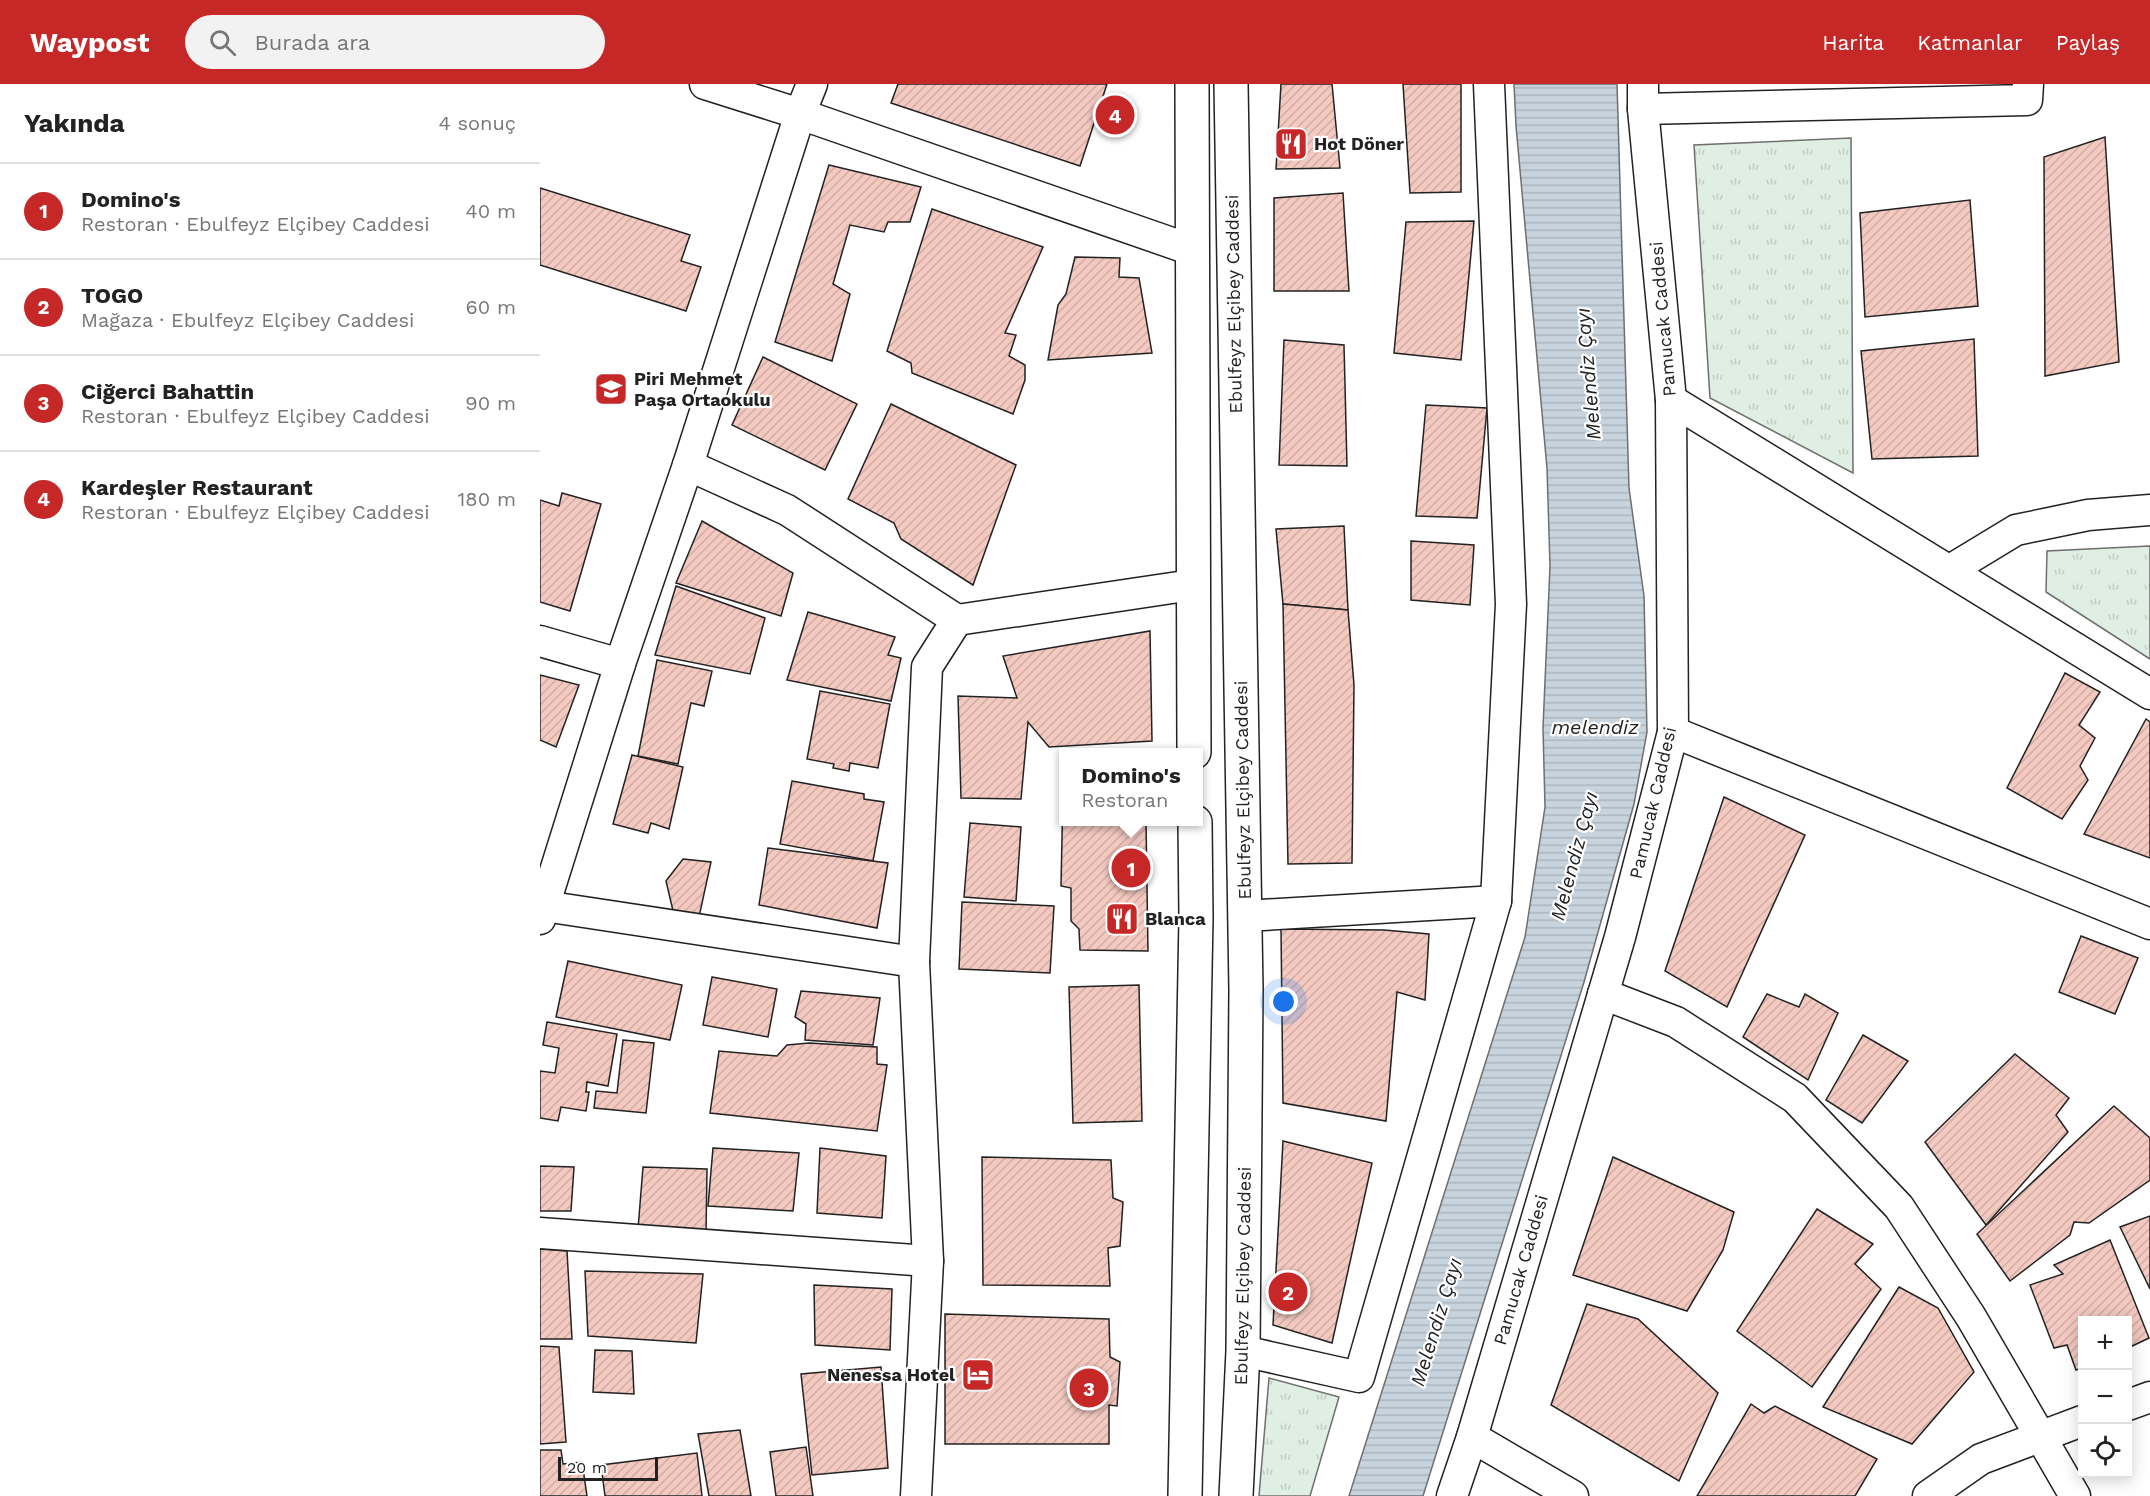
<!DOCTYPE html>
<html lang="tr">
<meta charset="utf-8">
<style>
body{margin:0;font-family:"Work Sans",sans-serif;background:#f2f2f2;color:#222}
.controls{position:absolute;right:18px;bottom:18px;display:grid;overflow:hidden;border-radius:0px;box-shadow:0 3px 15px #0003}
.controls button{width:54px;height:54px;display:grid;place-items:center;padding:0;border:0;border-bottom:2px solid #e0e0e0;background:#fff;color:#222;font:30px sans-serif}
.scale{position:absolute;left:18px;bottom:15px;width:100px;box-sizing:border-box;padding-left:6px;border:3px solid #222;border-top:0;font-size:16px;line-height:21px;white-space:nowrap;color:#222;-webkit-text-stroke:4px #fff;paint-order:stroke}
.you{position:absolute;left:744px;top:918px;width:21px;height:21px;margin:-15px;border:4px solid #fff;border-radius:50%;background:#1a73e8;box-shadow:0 0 0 9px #1a73e833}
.badge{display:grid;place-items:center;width:39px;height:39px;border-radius:50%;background:#c62828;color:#fff;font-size:20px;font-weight:700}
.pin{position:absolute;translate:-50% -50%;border:3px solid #fff;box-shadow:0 2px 6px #0006}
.popup{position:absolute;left:519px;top:664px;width:144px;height:78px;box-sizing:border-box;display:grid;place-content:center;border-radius:0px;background:#fff;filter:drop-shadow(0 2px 4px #0005);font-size:20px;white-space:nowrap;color:#767676}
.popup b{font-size:22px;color:#222}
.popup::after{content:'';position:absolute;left:50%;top:100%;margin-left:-12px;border:12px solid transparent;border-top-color:#fff}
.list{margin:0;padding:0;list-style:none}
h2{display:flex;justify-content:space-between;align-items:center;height:78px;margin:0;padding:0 24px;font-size:26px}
h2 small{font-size:20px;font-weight:400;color:#767676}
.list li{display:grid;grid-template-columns:39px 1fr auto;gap:18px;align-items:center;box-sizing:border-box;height:96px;padding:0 24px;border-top:2px solid #e0e0e0}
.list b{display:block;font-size:22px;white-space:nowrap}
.list p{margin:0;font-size:20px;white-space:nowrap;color:#767676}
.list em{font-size:20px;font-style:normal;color:#767676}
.icon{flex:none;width:33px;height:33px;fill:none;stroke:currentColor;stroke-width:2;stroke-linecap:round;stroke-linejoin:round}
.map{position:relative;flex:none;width:1610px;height:1412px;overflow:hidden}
header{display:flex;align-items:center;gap:36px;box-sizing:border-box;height:84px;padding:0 30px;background:#c62828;color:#fff}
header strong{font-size:28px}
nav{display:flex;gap:33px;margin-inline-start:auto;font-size:21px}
.search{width:420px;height:54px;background:#f2f2f2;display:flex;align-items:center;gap:15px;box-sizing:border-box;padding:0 21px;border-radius:33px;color:#767676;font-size:22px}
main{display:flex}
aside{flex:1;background:#fff}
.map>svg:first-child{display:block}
.park{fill:url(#park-tufts);stroke:#6f6f6f;stroke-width:1.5}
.water{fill:url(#water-rules);stroke:#6f6f6f;stroke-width:1.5}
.building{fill:url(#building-hatch);stroke:#222;stroke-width:1.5}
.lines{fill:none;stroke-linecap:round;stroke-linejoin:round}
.street-casing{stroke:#222;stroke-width:33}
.secondary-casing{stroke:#222;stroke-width:36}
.street{stroke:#fff;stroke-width:30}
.secondary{stroke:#fff;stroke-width:33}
.labels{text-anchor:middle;stroke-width:4.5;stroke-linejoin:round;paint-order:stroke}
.poi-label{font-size:18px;font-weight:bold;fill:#222;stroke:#fff;text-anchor:start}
.street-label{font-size:18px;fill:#222;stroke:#fff}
.water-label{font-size:20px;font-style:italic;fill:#222;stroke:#fff}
</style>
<header>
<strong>Waypost</strong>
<div class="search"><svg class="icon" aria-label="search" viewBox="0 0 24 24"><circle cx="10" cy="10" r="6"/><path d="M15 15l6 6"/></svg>Burada ara</div>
<nav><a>Harita</a><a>Katmanlar</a><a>Paylaş</a></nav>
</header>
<main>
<aside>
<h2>Yakında<small>4 sonuç</small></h2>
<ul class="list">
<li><span class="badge">1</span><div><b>Domino's</b><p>Restoran · Ebulfeyz Elçibey Caddesi</p></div><em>40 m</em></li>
<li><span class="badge">2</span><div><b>TOGO</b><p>Mağaza · Ebulfeyz Elçibey Caddesi</p></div><em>60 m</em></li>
<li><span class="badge">3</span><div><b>Ciğerci Bahattin</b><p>Restoran · Ebulfeyz Elçibey Caddesi</p></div><em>90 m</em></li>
<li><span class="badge">4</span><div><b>Kardeşler Restaurant</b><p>Restoran · Ebulfeyz Elçibey Caddesi</p></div><em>180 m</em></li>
</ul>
</aside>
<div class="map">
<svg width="1610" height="1412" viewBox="0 0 1610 1412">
<defs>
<pattern id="park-tufts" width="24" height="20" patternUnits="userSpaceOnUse" patternTransform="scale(1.5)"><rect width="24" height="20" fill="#e0efe3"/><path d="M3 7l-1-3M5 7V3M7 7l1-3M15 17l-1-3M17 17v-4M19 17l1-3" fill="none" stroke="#c0cdc2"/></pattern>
<pattern id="water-rules" width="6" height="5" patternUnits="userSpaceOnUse" patternTransform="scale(1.5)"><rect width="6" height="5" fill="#c7d3dd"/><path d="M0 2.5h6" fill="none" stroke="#abb5bd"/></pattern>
<pattern id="building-hatch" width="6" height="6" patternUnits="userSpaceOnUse" patternTransform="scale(1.5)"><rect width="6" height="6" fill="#f3c9c0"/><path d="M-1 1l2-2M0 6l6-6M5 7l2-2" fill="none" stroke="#d0aca5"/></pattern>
</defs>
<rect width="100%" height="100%" fill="#fff"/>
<g class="park">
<polygon points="1311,54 1313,389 1170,314 1154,61"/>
<polygon points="1610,462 1610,575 1506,508 1507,467"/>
<polygon points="729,1294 799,1313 770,1412 719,1412"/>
</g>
<polygon class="water" points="974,0 1077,0 1089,404 1104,512 1107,648 1094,720 1044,898 883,1412 809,1412 985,853 1005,723 1003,644 1010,482 1007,384 976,42"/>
<g class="building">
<polygon points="358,0 567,0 540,82 351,19"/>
<polygon points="741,0 792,0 800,84 736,85"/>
<polygon points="863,0 921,0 921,108 870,109"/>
<polygon points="1565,53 1579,278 1505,292 1504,73"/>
<polygon points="289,81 381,103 370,138 348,138 344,148 310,141 293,200 310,210 292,277 235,258"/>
<polygon points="0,104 150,151 141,177 161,183 146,227 0,181"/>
<polygon points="803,109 809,207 734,207 734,114"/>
<polygon points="1430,116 1438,222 1325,233 1320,129"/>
<polygon points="392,125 503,163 465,249 476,251 469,272 485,281 485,296 473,330 372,289 371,279 347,267"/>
<polygon points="934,137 921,276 854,269 866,138"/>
<polygon points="535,173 580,174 579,193 599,194 612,269 508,276 518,221 526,210"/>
<polygon points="1434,255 1438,372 1332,375 1321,267"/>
<polygon points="744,256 804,261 807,382 739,381"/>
<polygon points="223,273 317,320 285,386 192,341"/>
<polygon points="351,320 476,381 433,501 361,455 354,439 308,415"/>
<polygon points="886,321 947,324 937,434 876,432"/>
<polygon points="22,409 61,420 30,527 0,518 0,416 19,422"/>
<polygon points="162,437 253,489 241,532 136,499"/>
<polygon points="804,442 808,526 743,520 736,445"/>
<polygon points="871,457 934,461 930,521 871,516"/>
<polygon points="136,502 225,534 210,590 115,571"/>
<polygon points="743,520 808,526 814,601 812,779 748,780"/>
<polygon points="268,528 355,553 348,571 361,574 351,617 247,596"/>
<polygon points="610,547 612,657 509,663 488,638 481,715 421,714 418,612 477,614 463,572"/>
<polygon points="117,576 172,587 164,622 151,619 138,680 98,672"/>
<polygon points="1525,589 1560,608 1539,641 1555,654 1540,682 1548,696 1522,735 1467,704"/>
<polygon points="0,591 39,601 16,663 0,656"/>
<polygon points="280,607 350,620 338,684 310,679 309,687 293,684 294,680 267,675"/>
<polygon points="1606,635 1610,638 1610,774 1544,750"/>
<polygon points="92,671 143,683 129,745 111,739 108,749 73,740"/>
<polygon points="252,697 324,710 324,715 344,718 333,777 240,760"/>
<polygon points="523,706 524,738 606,738 608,867 540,866 539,845 531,837 531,804 521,802"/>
<polygon points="1184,713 1265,751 1187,923 1125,887"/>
<polygon points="430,739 481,743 476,817 424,813"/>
<polygon points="228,764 348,779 337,844 219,821"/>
<polygon points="143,775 171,778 159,833 134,831 126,797"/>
<polygon points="422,818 514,822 510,889 419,885"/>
<polygon points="741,845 844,846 889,850 885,916 857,908 846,1037 743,1019"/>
<polygon points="1541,852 1598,874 1575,930 1519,908"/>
<polygon points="28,877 142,901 130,956 16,933"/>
<polygon points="172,893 237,905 228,953 163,941"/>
<polygon points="599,901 602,1037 533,1039 529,903"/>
<polygon points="261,907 340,914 333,961 265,956 266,940 255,933"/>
<polygon points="1227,910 1259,923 1265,910 1298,929 1268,996 1203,953"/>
<polygon points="7,938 77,950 68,1002 47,998 46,1008 49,1008 46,1027 21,1023 18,1037 0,1034 0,987 15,989 19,964 3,961"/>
<polygon points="1323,951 1368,977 1322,1039 1286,1016"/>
<polygon points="83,956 114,959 106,1029 54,1024 56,1007 77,1009"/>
<polygon points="269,959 337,963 337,980 347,981 337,1047 170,1029 179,967 237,972 247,961"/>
<polygon points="1475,970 1529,1014 1516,1031 1528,1048 1446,1141 1385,1058"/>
<polygon points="1574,1022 1610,1054 1610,1096 1549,1139 1534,1138 1530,1151 1470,1197 1437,1150"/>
<polygon points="743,1057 832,1079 792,1259 733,1241"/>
<polygon points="173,1064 259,1069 253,1127 168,1122"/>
<polygon points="280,1064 346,1072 342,1134 277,1129"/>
<polygon points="442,1073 571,1076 573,1114 583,1118 580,1162 568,1164 570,1202 443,1201"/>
<polygon points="1073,1073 1194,1128 1183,1166 1147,1227 1033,1191"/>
<polygon points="0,1082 34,1083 31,1127 0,1127"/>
<polygon points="103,1083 167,1085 166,1150 98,1145"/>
<polygon points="1277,1125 1333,1160 1315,1180 1341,1205 1272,1303 1197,1247"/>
<polygon points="1610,1132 1610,1205 1580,1143"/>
<polygon points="1570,1156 1609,1254 1588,1264 1588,1236 1542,1236 1542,1284 1536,1286 1527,1261 1514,1264 1490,1201 1523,1190 1514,1181"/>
<polygon points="0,1165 27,1167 32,1255 0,1255"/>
<polygon points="45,1187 163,1190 156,1259 48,1252"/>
<polygon points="274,1201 352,1205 350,1266 275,1261"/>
<polygon points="1359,1203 1398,1224 1434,1288 1372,1360 1283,1323"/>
<polygon points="1047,1220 1098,1235 1178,1309 1139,1397 1011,1321"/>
<polygon points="405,1230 569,1235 570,1273 580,1278 577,1322 569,1321 569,1360 405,1360"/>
<polygon points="0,1262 19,1263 26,1358 0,1360"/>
<polygon points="55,1266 92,1267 94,1310 53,1308"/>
<polygon points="341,1283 348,1384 272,1391 261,1290"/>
<polygon points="1211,1320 1224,1329 1235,1322 1337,1375 1315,1412 1157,1412"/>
<polygon points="200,1346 211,1412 169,1412 158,1350"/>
<polygon points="266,1363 273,1412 236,1412 230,1368"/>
<polygon points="0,1366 21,1366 23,1380 42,1378 47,1412 0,1412"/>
<polygon points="157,1369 162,1412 65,1412 61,1381"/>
</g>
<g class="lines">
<defs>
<g id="street">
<polyline points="165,0 260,30 652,166"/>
<polyline points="1103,25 1487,16 1488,0"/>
<polyline points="1131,316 1610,610"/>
<polyline points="1410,486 1476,446 1548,431 1610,426"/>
<polyline points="417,536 652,501"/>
<polyline points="0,557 80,580"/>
<polyline points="1133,648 1610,840"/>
<polyline points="4,822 374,878 387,583 417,536 247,426 148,381"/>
<polyline points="705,832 956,817"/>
<polyline points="0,835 80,580 148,381 260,30 272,0"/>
<polyline points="374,878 388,1177 376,1412"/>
<polyline points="1063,910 1136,938 1255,1014 1359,1123 1431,1233 1535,1412"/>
<polyline points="0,1149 388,1177"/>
<polyline points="703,1267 819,1293 956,817 971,520 949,0"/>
<polyline points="1588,1321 1610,1313"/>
<polyline points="932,1353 1033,1412"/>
<polyline points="912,1412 932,1353 1080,853 1133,648 1131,316 1103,25 1103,0"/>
<polyline points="1388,1412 1441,1375 1542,1337"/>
</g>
<g id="secondary">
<polyline points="652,0 654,668"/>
<polyline points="691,0 706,906 703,1267 696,1412"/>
<polyline points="645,1412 656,834 655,738"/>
</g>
</defs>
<use href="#street" class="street-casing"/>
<use href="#secondary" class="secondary-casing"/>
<use href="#street" class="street"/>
<use href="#secondary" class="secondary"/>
</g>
<defs>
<symbol id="restaurant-square" viewBox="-11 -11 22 22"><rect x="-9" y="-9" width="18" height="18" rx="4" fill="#c62828" stroke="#fff"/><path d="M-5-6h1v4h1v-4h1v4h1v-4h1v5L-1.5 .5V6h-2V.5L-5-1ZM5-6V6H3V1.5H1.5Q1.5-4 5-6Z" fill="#fff"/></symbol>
<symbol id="school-square" viewBox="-11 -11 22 22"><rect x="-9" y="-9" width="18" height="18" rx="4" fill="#c62828" stroke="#fff"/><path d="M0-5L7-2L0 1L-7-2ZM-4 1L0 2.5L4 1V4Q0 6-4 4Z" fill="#fff"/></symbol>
<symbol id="hotel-square" viewBox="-11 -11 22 22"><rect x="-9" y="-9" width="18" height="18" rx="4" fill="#c62828" stroke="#fff"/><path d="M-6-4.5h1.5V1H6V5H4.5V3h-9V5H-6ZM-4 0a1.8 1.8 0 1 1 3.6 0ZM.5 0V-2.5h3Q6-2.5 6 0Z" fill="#fff"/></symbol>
</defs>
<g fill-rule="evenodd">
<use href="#restaurant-square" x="732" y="41" width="38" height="38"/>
<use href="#school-square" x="52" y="286" width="38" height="38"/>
<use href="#restaurant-square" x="563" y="816" width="38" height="38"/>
<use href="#hotel-square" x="419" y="1272" width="38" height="38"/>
</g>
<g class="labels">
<g class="poi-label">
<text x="774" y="66">Hot Döner</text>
<text x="94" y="301">Piri Mehmet<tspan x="94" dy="21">Paşa Ortaokulu</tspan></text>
<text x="605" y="841">Blanca</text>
<text x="415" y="1297" text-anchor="end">Nenessa Hotel</text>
</g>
<g class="street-label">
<text transform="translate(694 220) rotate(-91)" y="6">Ebulfeyz Elçibey Caddesi</text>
<text transform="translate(1123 235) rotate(-95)" y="6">Pamucak Caddesi</text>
<text transform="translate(703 706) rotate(-91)" y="6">Ebulfeyz Elçibey Caddesi</text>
<text transform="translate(1113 719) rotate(-77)" y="6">Pamucak Caddesi</text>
<text transform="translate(981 1186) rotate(-74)" y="6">Pamucak Caddesi</text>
<text transform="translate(703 1192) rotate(-89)" y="6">Ebulfeyz Elçibey Caddesi</text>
</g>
<g class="water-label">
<text transform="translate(1048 290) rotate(-95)" y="7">Melendiz Çayı</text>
<text x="1055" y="650">melendiz</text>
<text transform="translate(1034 772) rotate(-75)" y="7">Melendiz Çayı</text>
<text transform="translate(896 1238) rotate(-73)" y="7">Melendiz Çayı</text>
</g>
</g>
</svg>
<div class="controls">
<button>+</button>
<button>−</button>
<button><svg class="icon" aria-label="locate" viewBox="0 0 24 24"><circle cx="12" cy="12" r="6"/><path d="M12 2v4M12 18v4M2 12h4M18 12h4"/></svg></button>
</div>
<div class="scale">20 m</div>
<div class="you"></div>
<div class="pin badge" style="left:591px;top:784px">1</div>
<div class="popup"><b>Domino's</b>Restoran</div>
<div class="pin badge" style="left:748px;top:1208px">2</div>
<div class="pin badge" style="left:549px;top:1304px">3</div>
<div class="pin badge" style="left:575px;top:31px">4</div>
</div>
</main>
